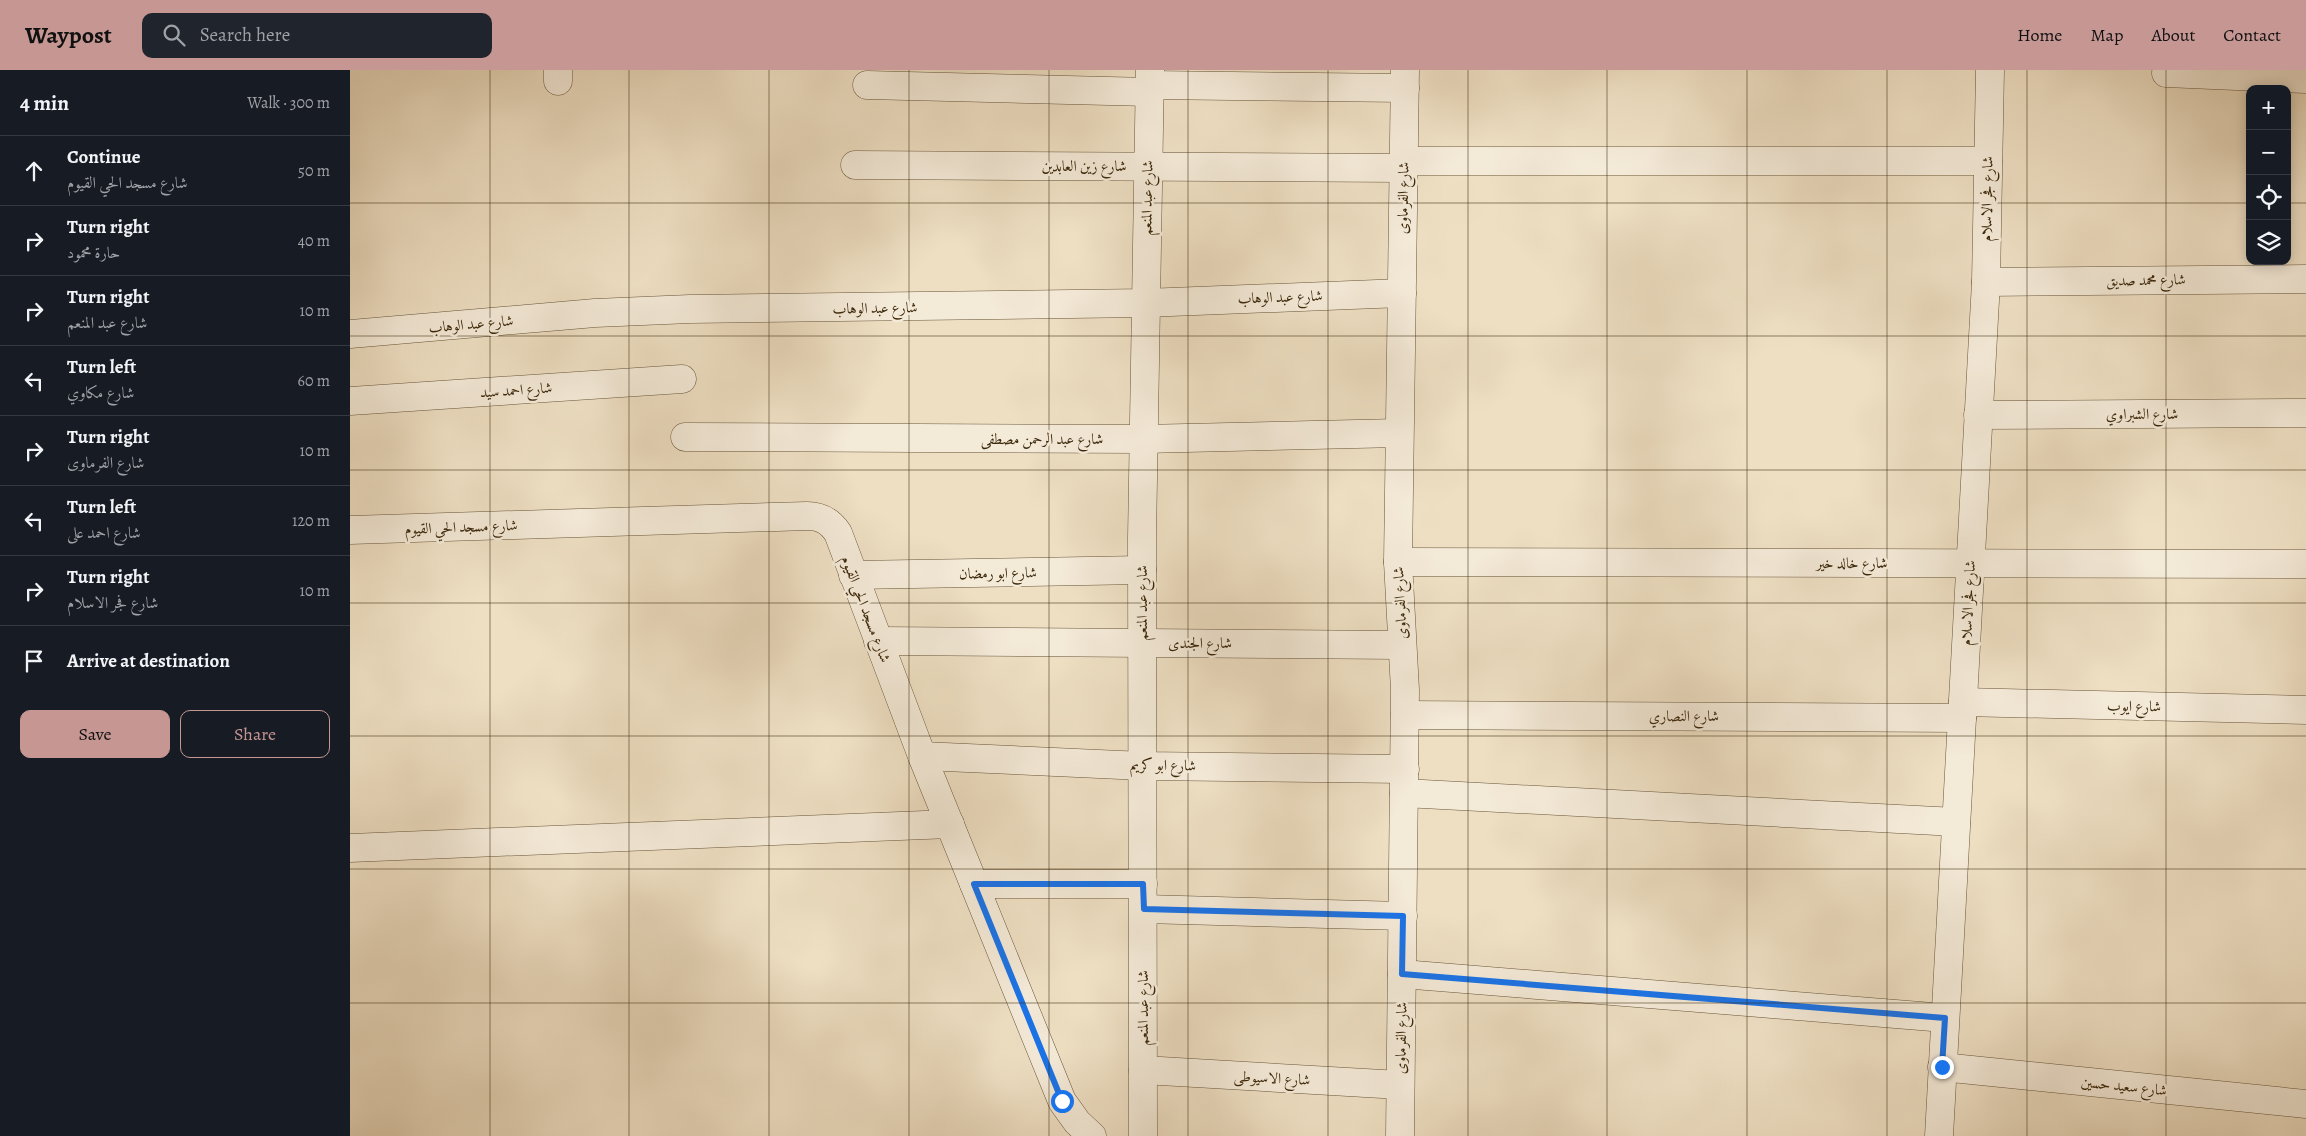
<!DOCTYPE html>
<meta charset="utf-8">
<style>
body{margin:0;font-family:Alegreya,Amiri,serif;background:#20242c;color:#f1f3f6}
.controls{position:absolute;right:15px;top:15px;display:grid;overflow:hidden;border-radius:10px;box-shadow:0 2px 12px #0003}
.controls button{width:45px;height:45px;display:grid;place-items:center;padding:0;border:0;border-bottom:1px solid #363941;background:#171b24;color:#f1f3f6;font:25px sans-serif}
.stop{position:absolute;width:15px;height:15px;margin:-11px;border:4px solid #1a73e8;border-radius:50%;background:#fff}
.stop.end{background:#1a73e8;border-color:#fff;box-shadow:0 1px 5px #0008}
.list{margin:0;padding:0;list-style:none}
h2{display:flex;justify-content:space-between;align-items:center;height:65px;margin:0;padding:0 20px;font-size:21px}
h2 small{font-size:16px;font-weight:400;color:#9ea1a6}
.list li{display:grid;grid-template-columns:32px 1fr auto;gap:15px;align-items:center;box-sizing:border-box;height:70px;padding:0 20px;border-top:1px solid #363941}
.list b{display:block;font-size:19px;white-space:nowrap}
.list p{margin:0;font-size:16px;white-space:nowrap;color:#9ea1a6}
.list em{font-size:16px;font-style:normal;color:#9ea1a6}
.actions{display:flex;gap:10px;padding:15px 20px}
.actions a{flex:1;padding:11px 0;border:1px solid #c59692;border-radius:10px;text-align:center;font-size:18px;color:#c59692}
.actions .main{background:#c59692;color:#111}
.icon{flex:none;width:28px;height:28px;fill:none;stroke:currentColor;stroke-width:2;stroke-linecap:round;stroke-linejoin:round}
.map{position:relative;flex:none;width:1956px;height:1066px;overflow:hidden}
header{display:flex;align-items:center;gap:30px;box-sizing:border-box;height:70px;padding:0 25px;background:#c59692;color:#111}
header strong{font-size:24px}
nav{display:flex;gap:28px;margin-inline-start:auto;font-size:18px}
.search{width:350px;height:45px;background:#20242c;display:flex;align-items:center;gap:12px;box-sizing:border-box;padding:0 18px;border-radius:10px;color:#9ea1a6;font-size:19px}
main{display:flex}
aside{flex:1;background:#171b24}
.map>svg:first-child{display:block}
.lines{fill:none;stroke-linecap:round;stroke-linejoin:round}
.street-casing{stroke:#685639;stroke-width:29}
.street{stroke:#f4ead8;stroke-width:28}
.route{stroke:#1a73e8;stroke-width:6}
.grid{fill:none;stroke:#3c280b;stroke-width:1;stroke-opacity:0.55}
.labels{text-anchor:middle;stroke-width:5;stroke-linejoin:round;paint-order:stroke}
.street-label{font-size:15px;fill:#3c280b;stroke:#f4ead8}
</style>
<header>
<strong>Waypost</strong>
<div class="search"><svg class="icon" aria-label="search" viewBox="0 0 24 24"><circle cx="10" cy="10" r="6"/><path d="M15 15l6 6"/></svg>Search here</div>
<nav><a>Home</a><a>Map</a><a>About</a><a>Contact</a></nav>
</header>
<main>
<aside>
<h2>4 min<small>Walk · 300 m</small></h2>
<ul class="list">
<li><svg class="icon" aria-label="ahead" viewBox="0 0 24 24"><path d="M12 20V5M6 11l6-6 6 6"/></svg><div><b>Continue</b><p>شارع مسجد الحي القيوم</p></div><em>50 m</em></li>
<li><svg class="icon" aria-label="right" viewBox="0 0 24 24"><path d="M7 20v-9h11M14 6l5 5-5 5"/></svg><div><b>Turn right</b><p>حارة محمود</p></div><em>40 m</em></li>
<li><svg class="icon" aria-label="right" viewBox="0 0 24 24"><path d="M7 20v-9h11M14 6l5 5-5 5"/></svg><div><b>Turn right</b><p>شارع عبد المنعم</p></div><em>10 m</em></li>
<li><svg class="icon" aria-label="left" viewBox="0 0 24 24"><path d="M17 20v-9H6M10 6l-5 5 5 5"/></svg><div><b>Turn left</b><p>شارع مكاوي</p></div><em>60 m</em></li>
<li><svg class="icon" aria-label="right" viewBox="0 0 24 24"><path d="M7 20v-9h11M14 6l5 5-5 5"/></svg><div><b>Turn right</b><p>شارع الفرماوى</p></div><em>10 m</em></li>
<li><svg class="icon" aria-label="left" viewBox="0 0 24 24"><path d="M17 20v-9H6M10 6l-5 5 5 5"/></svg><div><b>Turn left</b><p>شارع احمد على</p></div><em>120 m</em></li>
<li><svg class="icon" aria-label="right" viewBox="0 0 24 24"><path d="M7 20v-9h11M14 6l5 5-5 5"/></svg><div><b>Turn right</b><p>شارع فجر الاسلام</p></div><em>10 m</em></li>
<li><svg class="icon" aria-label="arrive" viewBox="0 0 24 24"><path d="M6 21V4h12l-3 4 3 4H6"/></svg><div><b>Arrive at destination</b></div></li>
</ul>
<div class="actions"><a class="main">Save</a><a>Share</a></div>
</aside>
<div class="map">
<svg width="1956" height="1066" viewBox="0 0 1956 1066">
<rect width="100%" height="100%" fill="#eedfc3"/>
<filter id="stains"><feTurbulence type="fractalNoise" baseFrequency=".004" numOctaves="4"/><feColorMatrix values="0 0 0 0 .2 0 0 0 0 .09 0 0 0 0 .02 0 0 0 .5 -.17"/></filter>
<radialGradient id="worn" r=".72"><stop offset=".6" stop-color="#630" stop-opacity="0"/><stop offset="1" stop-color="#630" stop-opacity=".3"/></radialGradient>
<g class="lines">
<defs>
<g id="street">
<polyline points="1816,3 1956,9"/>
<polyline points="208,11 208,0"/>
<polyline points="517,15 800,22"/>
<polyline points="800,15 1055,18"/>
<polyline points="1054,91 1638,91"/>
<polyline points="505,95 1054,98"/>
<polyline points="1636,212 1956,209"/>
<polyline points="0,264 245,243 340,239 795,233 1052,223"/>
<polyline points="0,331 332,309"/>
<polyline points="1628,345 1956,343"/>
<polyline points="335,367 793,369 1049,363"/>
<path d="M0,460L457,446C471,446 480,451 488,463L572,686L712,1031L727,1052L742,1066"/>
<polyline points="1048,492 1956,494"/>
<polyline points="503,505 792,500"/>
<polyline points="528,571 1052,575"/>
<polyline points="1613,632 1956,640"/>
<polyline points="1055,645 1612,648"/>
<polyline points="572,686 793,696 1055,699"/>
<polyline points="1054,723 1606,752"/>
<polyline points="0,778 600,754"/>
<polyline points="624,814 793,814"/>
<polyline points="794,839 1053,846"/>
<polyline points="1052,904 1595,948"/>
<polyline points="1592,997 1956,1034"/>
<polyline points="793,1000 1050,1015"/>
<polyline points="793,1066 792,468 800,0"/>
<polyline points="1050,1066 1055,620 1048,492 1055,0"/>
<polyline points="1589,1066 1636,212 1640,0"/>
</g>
</defs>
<use href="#street" class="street-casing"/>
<use href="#street" class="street"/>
</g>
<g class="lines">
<polyline class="route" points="712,1031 624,814 793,814 794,839 1053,846 1052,904 1595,948 1592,997"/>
</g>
<path class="grid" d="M140,0V1066M279,0V1066M419,0V1066M559,0V1066M699,0V1066M838,0V1066M978,0V1066M1118,0V1066M1257,0V1066M1397,0V1066M1537,0V1066M1677,0V1066M1816,0V1066M0,133H1900M1937,133H1956M0,266H1956M0,400H1956M0,533H1956M0,666H1956M0,799H1956M0,933H1956"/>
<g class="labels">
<g class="street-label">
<text x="734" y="101">شارع زين العابدين</text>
<text transform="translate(797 128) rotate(-89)" y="5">شارع عبد المنعم</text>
<text transform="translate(1053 128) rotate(-89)" y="5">شارع الفرماوى</text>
<text transform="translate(1637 129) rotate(-89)" y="5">شارع فجر الاسلام</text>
<text transform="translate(1796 210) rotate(-1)" y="5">شارع محمد صديق</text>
<text transform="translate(930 227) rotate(-2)" y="5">شارع عبد الوهاب</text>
<text transform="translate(525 238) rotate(-1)" y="5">شارع عبد الوهاب</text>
<text transform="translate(121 254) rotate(-5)" y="5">شارع عبد الوهاب</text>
<text transform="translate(166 320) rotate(-4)" y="5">شارع احمد سيد</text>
<text x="1792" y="349">شارع الشبراوي</text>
<text x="692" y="374">شارع عبد الرحمن مصطفى</text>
<text transform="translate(111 457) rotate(-2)" y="5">شارع مسجد الحي القيوم</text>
<text x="1502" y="498">شارع خالد خير</text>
<text transform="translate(648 503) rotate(-1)" y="5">شارع ابو رمضان</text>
<text transform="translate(792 533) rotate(-90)" y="5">شارع عبد المنعم</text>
<text transform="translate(1050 533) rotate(-93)" y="5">شارع الفرماوى</text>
<text transform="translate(1618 533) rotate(-87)" y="5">شارع فجر الاسلام</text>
<text transform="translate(516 539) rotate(69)" y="5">شارع مسجد الحي القيوم</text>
<text x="850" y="578">شارع الجندى</text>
<text transform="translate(1784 636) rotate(1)" y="5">شارع ايوب</text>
<text x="1334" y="651">شارع النصاري</text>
<text transform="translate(813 695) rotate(1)" y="5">شارع ابو كريم</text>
<text transform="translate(793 938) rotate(-90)" y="5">شارع عبد المنعم</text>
<text transform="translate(1051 968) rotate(-89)" y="5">شارع الفرماوى</text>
<text transform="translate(922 1008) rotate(3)" y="5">شارع الاسيوطى</text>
<text transform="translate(1774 1016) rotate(6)" y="5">شارع سعيد حسين</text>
</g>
</g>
<rect width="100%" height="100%" filter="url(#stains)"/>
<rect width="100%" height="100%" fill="url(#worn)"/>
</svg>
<div class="controls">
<button>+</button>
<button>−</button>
<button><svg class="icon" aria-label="locate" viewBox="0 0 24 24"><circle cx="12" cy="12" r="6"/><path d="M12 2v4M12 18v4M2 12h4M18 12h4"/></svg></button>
<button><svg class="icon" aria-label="layers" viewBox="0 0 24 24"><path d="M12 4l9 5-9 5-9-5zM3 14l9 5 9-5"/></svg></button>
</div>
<div class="stop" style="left:712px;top:1031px"></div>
<div class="stop end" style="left:1592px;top:997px"></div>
</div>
</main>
